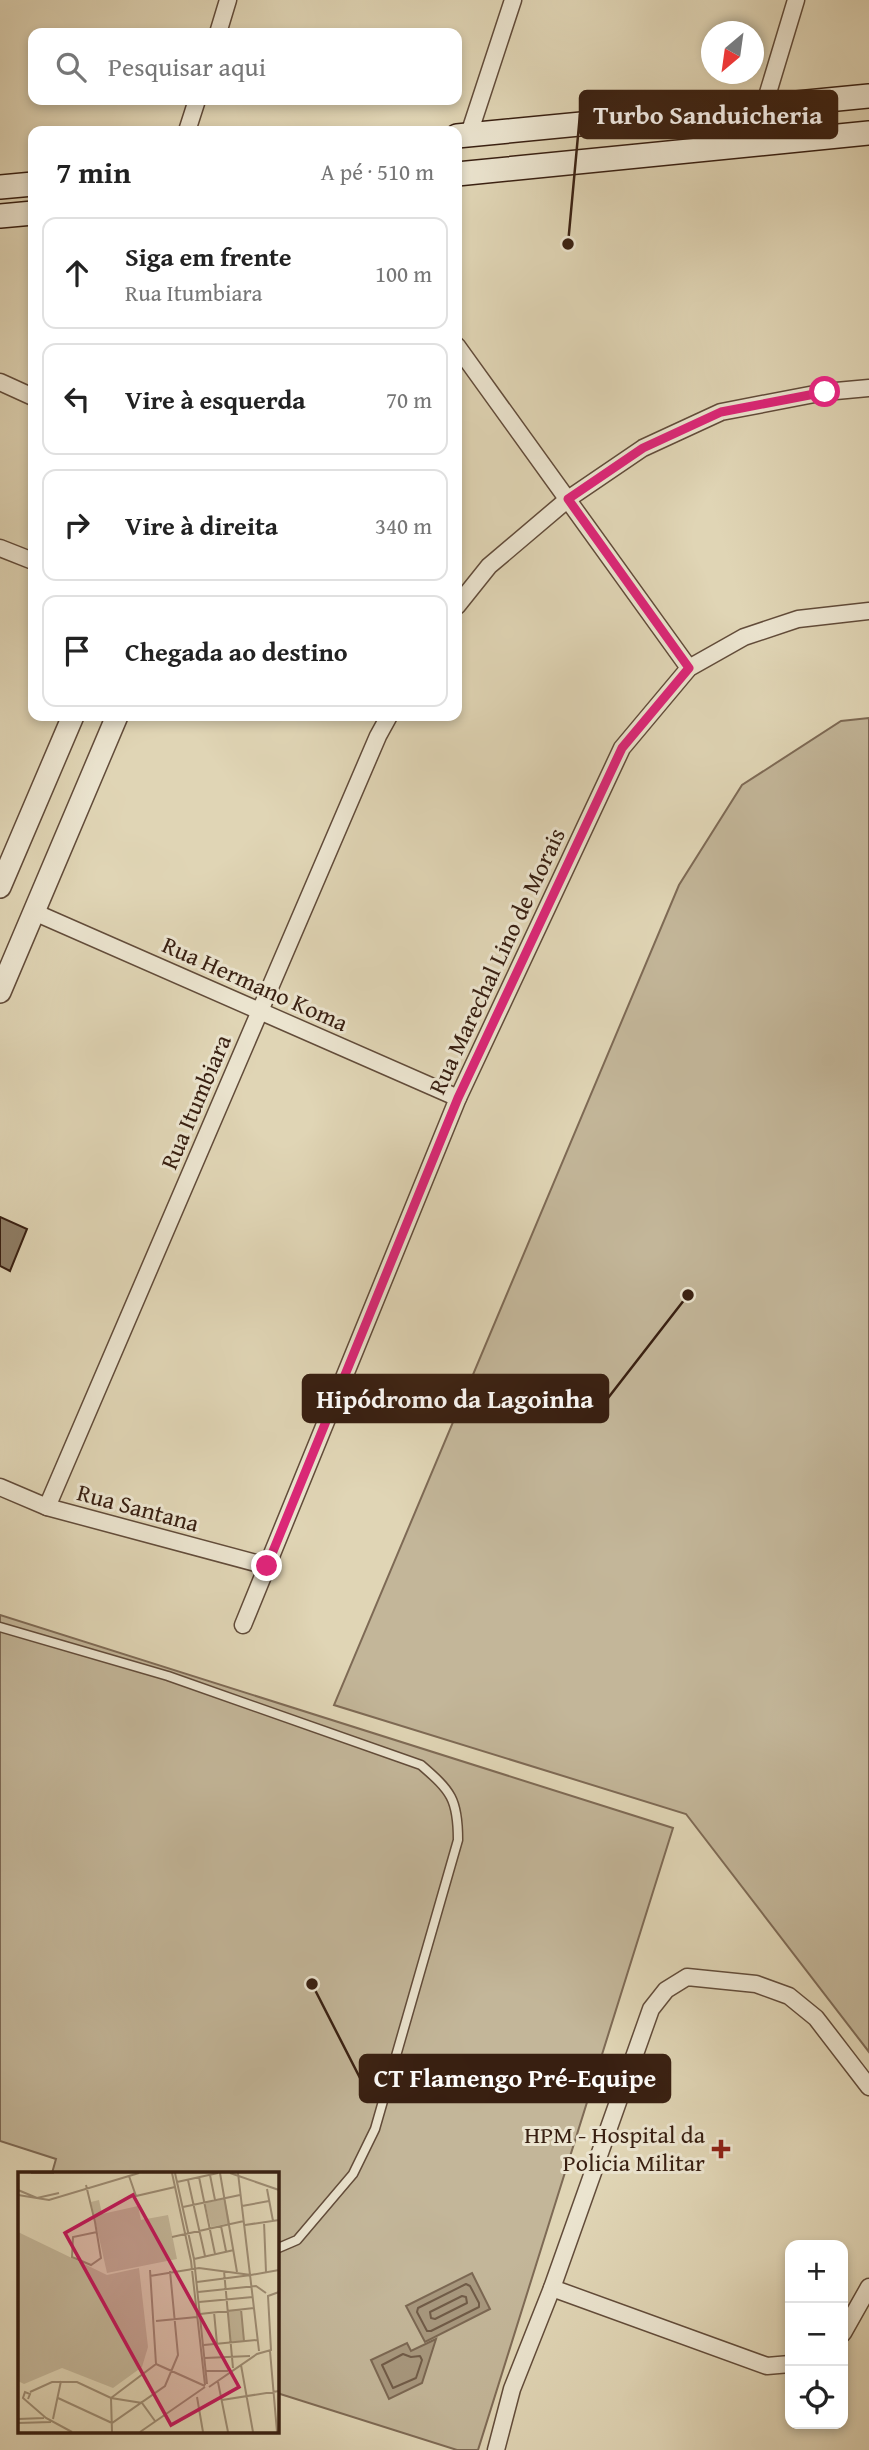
<!DOCTYPE html>
<html lang="pt">
<meta charset="utf-8">
<style>
body{margin:0;font-family:"Gentium Book Plus",serif;background:#f6f6f6;color:#222}
.controls{position:absolute;right:21px;bottom:21px;display:grid;overflow:hidden;border-radius:14px;box-shadow:0 4px 10px #0003}
.controls button{width:63px;height:63px;display:grid;place-items:center;padding:0;border:0;border-bottom:2px solid #e0e0e0;background:#fff;color:#222;font:35px sans-serif}
.compass{position:absolute;left:701px;top:21px;width:63px;height:63px;border-radius:50%;background:#fff;box-shadow:0 4px 10px #0003;rotate:209deg}
.stop{position:absolute;width:21px;height:21px;margin:-16px;border:5px solid #db2777;border-radius:50%;background:#fff}
.stop.end{background:#db2777;border-color:#fff;box-shadow:0 2px 7px #0008}
.list{margin:0;padding:0;list-style:none}
h2{display:flex;justify-content:space-between;align-items:center;height:91px;margin:0;padding:0 28px;font-size:30px}
h2 small{font-size:23px;font-weight:400;color:#767676}
.list li{display:grid;grid-template-columns:46px 1fr auto;gap:21px;align-items:center;box-sizing:border-box;height:112px;margin:0 14px 14px;padding:0 14px;border:2px solid #e0e0e0;border-radius:14px}
.list b{display:block;font-size:26px;white-space:nowrap}
.list p{margin:0;font-size:23px;white-space:nowrap;color:#767676}
.list em{font-size:23px;font-style:normal;color:#767676}
.icon{flex:none;width:38px;height:38px;fill:none;stroke:currentColor;stroke-width:2;stroke-linecap:round;stroke-linejoin:round}
.map{position:relative;flex:none;width:869px;height:2450px;overflow:hidden}
.search{position:absolute;background:#fff;box-shadow:0 4px 10px #0003;left:28px;top:28px;width:434px;height:77px;display:flex;align-items:center;gap:18px;box-sizing:border-box;padding:0 24px;border-radius:14px;color:#767676;font-size:26px}
.panel{position:absolute;background:#fff;box-shadow:0 4px 10px #0003;left:28px;top:126px;width:434px;height:595px;border-radius:14px}
.map>svg:first-child{display:block}
.green{fill:#c3b699;stroke:#7e6a55;stroke-width:2}
.water{fill:#a7977d;stroke:#7b6752;stroke-width:2}
.lines{fill:none;stroke-linecap:round;stroke-linejoin:round}
.shore{stroke:#705b47;stroke-width:2}
.building{fill:#8f7e66;stroke:#381f11;stroke-width:2}
.service-casing{stroke:#624c3a;stroke-width:11}
.minor-casing{stroke:#624c3a;stroke-width:19}
.tertiary-casing{stroke:#624c3a;stroke-width:24}
.secondary-casing{stroke:#381f11;stroke-width:26}
.service{stroke:#ebe4cf;stroke-width:8}
.minor{stroke:#ebe4cf;stroke-width:16}
.tertiary{stroke:#ebe4cf;stroke-width:21}
.secondary{stroke:#ebe4cf;stroke-width:23}
.route{stroke:#db2777;stroke-width:9}
.poi-dot{fill:#8f2418;stroke:#ebe4cf;stroke-width:2.5}
.labels{text-anchor:middle;stroke-width:6;stroke-linejoin:round;paint-order:stroke}
.street-label{font-size:24px;fill:#381f11;stroke:#ebe4cf}
.poi-label{font-size:24px;fill:#381f11;stroke:#ebe4cf;text-anchor:end}
.inset-road{fill:none;stroke:#9d8c73;stroke-width:2}
.view{fill:#c2185b;fill-opacity:0.15;stroke:#c2185b;stroke-width:3.5}
.inset-edge{fill:none;stroke:#381f11;stroke-width:3.5}
.leader{fill:none;stroke:#381f11;stroke-width:2.5}
.callout-dot{fill:#381f11;stroke:#ebe4cf;stroke-width:2.5}
.callout{fill:#381f11;stroke:#381f11;stroke-width:2.5}
.callout-label{font-size:26px;text-anchor:middle;font-weight:bold;fill:#fff}
</style>
<div class="map">
<svg width="869" height="2450" viewBox="0 0 869 2450">
<rect width="100%" height="100%" fill="#e0d5b5"/>
<filter id="stains"><feTurbulence type="fractalNoise" baseFrequency=".00286" numOctaves="4"/><feColorMatrix values="0 0 0 0 .2 0 0 0 0 .09 0 0 0 0 .02 0 0 0 .5 -.17"/></filter>
<radialGradient id="worn" r=".72"><stop offset=".6" stop-color="#630" stop-opacity="0"/><stop offset="1" stop-color="#630" stop-opacity=".3"/></radialGradient>
<g class="green">
<polygon points="869,718 869,2052 686,1814 334,1705 679,885 742,785 841,721"/>
<polygon points="0,1615 673,1828 478,2450 457,2450 277,2393 276,2174 52,2173 56,2159 0,2141"/>
</g>
<g class="water">
<polygon points="472,2273 490,2309 425,2342 406,2306"/>
<polygon points="436,2339 422,2383 389,2399 371,2360 407,2343 411,2351"/>
</g>
<g class="lines">
<g class="shore">
<polygon points="466,2284 470,2286 479,2303 479,2307 431,2331 427,2331 417,2312 418,2308"/>
<polygon points="462,2296 466,2297 467,2303 435,2319 431,2318 430,2312"/>
<polygon points="403,2354 411,2357 420,2356 422,2360 416,2378 393,2388 382,2365"/>
</g>
</g>
<polygon class="building" points="0,1217 27,1229 10,1271 0,1266"/>
<g class="lines">
<defs>
<path id="service" d="M0,1627L168,1676L421,1765C451,1791 458,1799 458,1840L375,2129L353,2174L297,2240L276,2249"/>
<g id="minor">
<polyline points="218,33 228,0"/>
<polyline points="764,106 796,0"/>
<polyline points="187,131 197,100"/>
<polyline points="469,134 513,0"/>
<polyline points="457,346 689,668"/>
<polyline points="0,382 33,397"/>
<polyline points="0,548 33,561"/>
<polyline points="457,606 489,566 568,499 643,448 721,412 825,392 869,388"/>
<polyline points="34,912 458,1098"/>
<polyline points="0,1487 47,1507 267,1566"/>
<polyline points="47,1507 378,736 389,716"/>
<polyline points="243,1625 458,1098 622,748 689,668 744,637 798,619 869,611"/>
<polyline points="552,2288 767,2366 790,2364"/>
<polyline points="843,2333 869,2287"/>
<polyline points="496,2450 512,2389 552,2288 651,2009 666,1990 687,1977 756,1984 789,1996 816,2018 869,2087"/>
</g>
<g id="tertiary">
<polyline points="0,887 73,716"/>
<polyline points="0,992 117,716"/>
</g>
<g id="secondary">
<polyline points="457,136 869,96"/>
<polyline points="457,174 869,133"/>
<polyline points="0,187 33,184"/>
<polyline points="0,216 33,213"/>
</g>
</defs>
<use href="#service" class="service-casing"/>
<use href="#minor" class="minor-casing"/>
<use href="#tertiary" class="tertiary-casing"/>
<use href="#secondary" class="secondary-casing"/>
<use href="#service" class="service"/>
<use href="#minor" class="minor"/>
<use href="#tertiary" class="tertiary"/>
<use href="#secondary" class="secondary"/>
</g>
<g class="lines">
<polyline class="route" points="267,1566 458,1098 622,748 689,668 568,499 643,448 721,412 825,392"/>
</g>
<path class="poi-dot" d="M717.5 2138.5h7v7h7v7h-7v7h-7v-7h-7v-7h7z"/>
<g class="labels">
<g class="street-label">
<text transform="translate(497 961) rotate(-65)" y="8">Rua Marechal Lino de Morais</text>
<text transform="translate(255 984) rotate(24)" y="8">Rua Hermano Koma</text>
<text transform="translate(196 1102) rotate(-67)" y="8">Rua Itumbiara</text>
<text transform="translate(138 1508) rotate(15)" y="8">Rua Santana</text>
</g>
<g class="poi-label">
<text x="705" y="2143">HPM - Hospital da<tspan x="705" dy="28">Policia Militar</tspan></text>
</g>
</g>
<g transform="translate(18 2172)">
<rect width="261" height="261" fill="#e0d5b5"/>
<path d="M207,27L212,51L193,55L187,31ZM81,28L84,42L120,34L123,48L150,43L159,87L89,101L73,30ZM0,60L89,103L121,96L130,175L124,195L95,216L44,196L6,212L0,209ZM223,137L226,169L213,170L210,138Z" fill="#c3b699"/>
<path class="inset-road" d="M13,1H36M154,1L173,89L187,213M157,1L176,87L189,212M202,1L219,100M212,1L261,18M220,1L241,179M192,3L197,28M111,4L118,24L157,15M181,5L197,82M170,8L187,84M159,10L200,1M68,13L77,50L83,86L73,93L54,85L55,65L79,60M249,17L255,49M0,18L19,26L41,21M0,23L31,28L121,1M224,34L251,29M165,35L222,23M246,50L248,100M227,53L261,48M203,54L208,79M154,65L226,49M176,87L216,78M206,99L215,196M132,104L181,96L233,103L261,98M179,110L233,103M180,120L238,114L248,121M181,130L235,125M223,137L226,169M196,140L199,172M182,142L236,136M138,149L179,145M186,173L239,168M252,179L259,260M187,186L232,184M138,192L187,214M223,193L235,260M188,199H210M200,210L210,260M191,215L239,182L253,178L250,124L261,120M12,220L34,210H59L93,226L124,231L137,249M179,225L185,260M40,226L94,251L147,214L160,183L152,99M93,226L138,192L132,98M93,226L94,260M10,227L12,222L7,220L5,226L28,246L54,260M204,228L261,219M0,247L26,246M35,247L43,209M0,251L33,250M122,260L187,215"/>
<path class="view" d="M115,23L221,215L153,253L47,61Z"/>
<rect width="261" height="261" class="inset-edge"/>
</g>
<path class="leader" d="M568 244L580 114M688 1295L608 1398M312 1984L360 2078"/>
<g class="callout-dot">
<circle cx="568" cy="244" r="7"/>
<circle cx="688" cy="1295" r="7"/>
<circle cx="312" cy="1984" r="7"/>
</g>
<g class="callout">
<rect x="580" y="91" width="257" height="47" rx="7"/>
<rect x="303" y="1375" width="305" height="47" rx="7"/>
<rect x="360" y="2055" width="310" height="47" rx="7"/>
</g>
<g class="callout-label">
<text x="708" y="124">Turbo Sanduicheria</text>
<text x="455" y="1408">Hipódromo da Lagoinha</text>
<text x="515" y="2087">CT Flamengo Pré-Equipe</text>
</g>
<rect width="100%" height="100%" filter="url(#stains)"/>
<rect width="100%" height="100%" fill="url(#worn)"/>
</svg>
<div class="controls">
<button>+</button>
<button>−</button>
<button><svg class="icon" aria-label="locate" viewBox="0 0 24 24"><circle cx="12" cy="12" r="6"/><path d="M12 2v4M12 18v4M2 12h4M18 12h4"/></svg></button>
</div>
<svg class="compass" viewBox="-18 -18 36 36"><path d="M0-13l5 13h-10z" fill="#e53935"/><path d="M0 13l5-13h-10z" fill="#767676"/></svg>
<div class="stop" style="left:825px;top:392px"></div>
<div class="stop end" style="left:267px;top:1566px"></div>
<div class="search"><svg class="icon" aria-label="search" viewBox="0 0 24 24"><circle cx="10" cy="10" r="6"/><path d="M15 15l6 6"/></svg>Pesquisar aqui</div>
<section class="panel">
<h2>7 min<small>A pé · 510 m</small></h2>
<ul class="list">
<li><svg class="icon" aria-label="ahead" viewBox="0 0 24 24"><path d="M12 20V5M6 11l6-6 6 6"/></svg><div><b>Siga em frente</b><p>Rua Itumbiara</p></div><em>100 m</em></li>
<li><svg class="icon" aria-label="left" viewBox="0 0 24 24"><path d="M17 20v-9H6M10 6l-5 5 5 5"/></svg><div><b>Vire à esquerda</b></div><em>70 m</em></li>
<li><svg class="icon" aria-label="right" viewBox="0 0 24 24"><path d="M7 20v-9h11M14 6l5 5-5 5"/></svg><div><b>Vire à direita</b></div><em>340 m</em></li>
<li><svg class="icon" aria-label="arrive" viewBox="0 0 24 24"><path d="M6 21V4h12l-3 4 3 4H6"/></svg><div><b>Chegada ao destino</b></div></li>
</ul>
</section>
</div>
